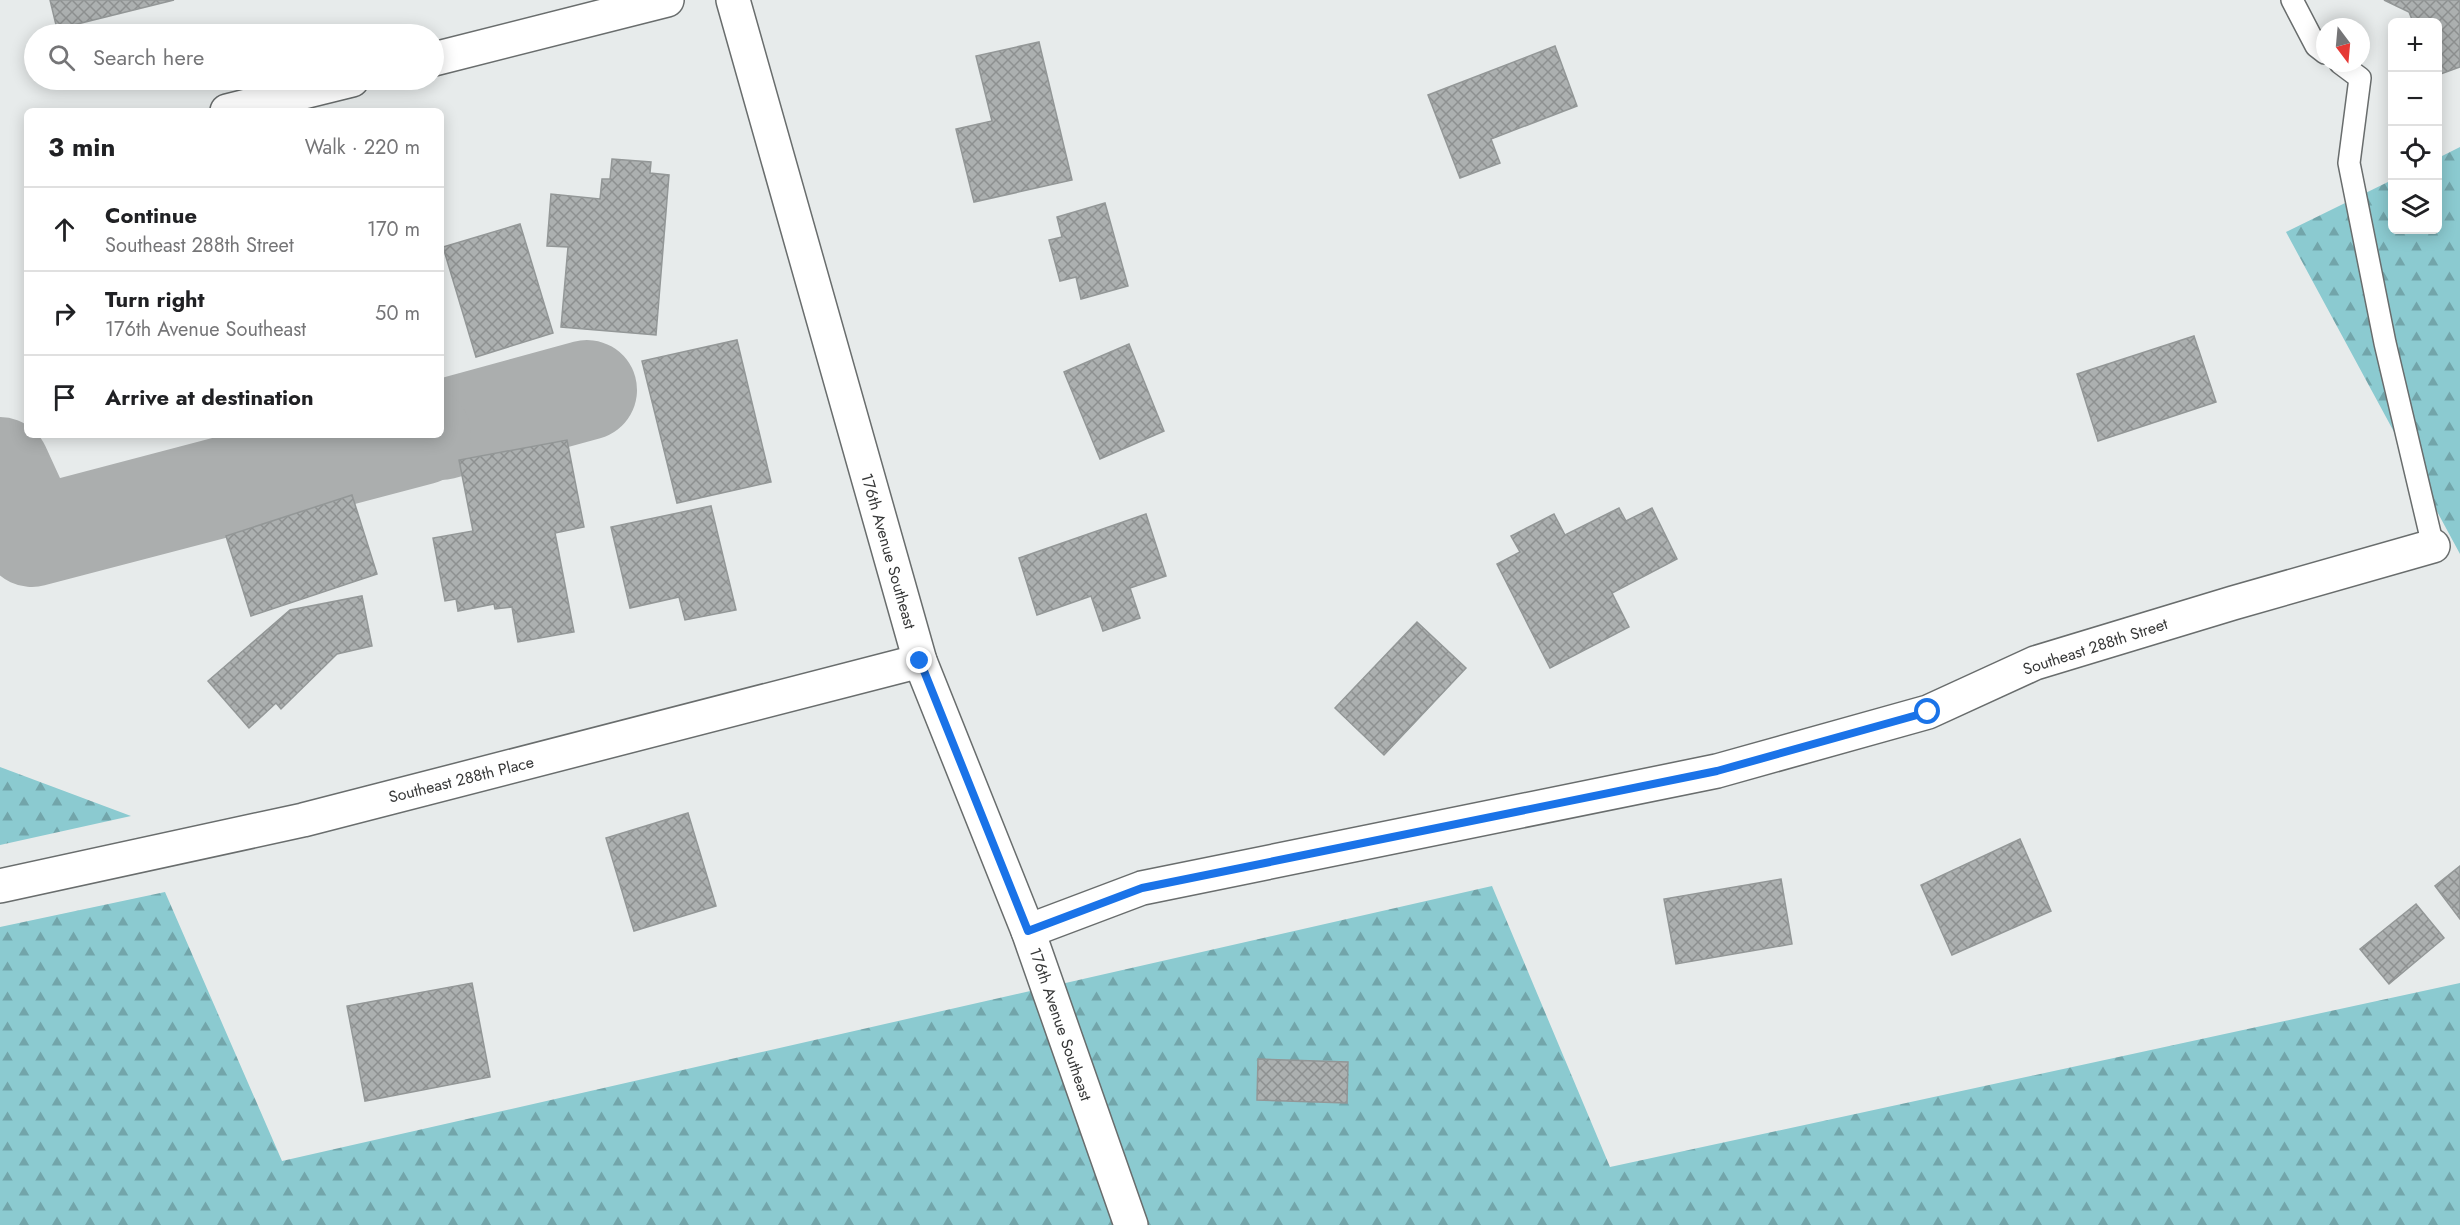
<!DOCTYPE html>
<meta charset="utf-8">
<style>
body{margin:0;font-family:Jost,sans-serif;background:#f2f2f2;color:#202124}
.controls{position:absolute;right:18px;top:18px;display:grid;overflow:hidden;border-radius:9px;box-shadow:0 3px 15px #0003}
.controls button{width:54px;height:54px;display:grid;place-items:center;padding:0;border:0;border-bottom:2px solid #e0e0e0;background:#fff;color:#202124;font:30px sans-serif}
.compass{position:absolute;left:2316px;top:18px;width:54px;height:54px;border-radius:50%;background:#fff;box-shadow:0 3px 15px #0003;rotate:164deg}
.stop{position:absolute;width:18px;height:18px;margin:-14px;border:4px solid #1a73e8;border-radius:50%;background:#fff}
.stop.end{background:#1a73e8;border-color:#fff;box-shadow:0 2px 6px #0008}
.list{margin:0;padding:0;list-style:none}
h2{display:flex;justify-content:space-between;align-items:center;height:78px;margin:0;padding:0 24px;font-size:26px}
h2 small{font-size:20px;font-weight:400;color:#757577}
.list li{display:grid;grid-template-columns:39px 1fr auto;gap:18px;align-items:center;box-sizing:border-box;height:84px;padding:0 24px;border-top:2px solid #e0e0e0}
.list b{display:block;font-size:22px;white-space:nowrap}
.list p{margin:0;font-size:20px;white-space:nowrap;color:#757577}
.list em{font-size:20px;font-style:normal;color:#757577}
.icon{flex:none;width:33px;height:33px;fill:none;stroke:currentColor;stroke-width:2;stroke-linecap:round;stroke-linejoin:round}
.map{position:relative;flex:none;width:2460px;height:1225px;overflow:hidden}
.search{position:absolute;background:#fff;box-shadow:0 3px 15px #0003;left:24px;top:24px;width:420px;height:66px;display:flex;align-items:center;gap:15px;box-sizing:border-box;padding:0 21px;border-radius:33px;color:#757577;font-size:22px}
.panel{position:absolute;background:#fff;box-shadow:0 3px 15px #0003;left:24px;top:108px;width:420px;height:330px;border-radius:9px}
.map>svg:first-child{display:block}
.forest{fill:url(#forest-firs)}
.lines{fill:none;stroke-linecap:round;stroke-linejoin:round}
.taxiway{stroke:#abaeae;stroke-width:100}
.building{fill:url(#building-cross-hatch);stroke:#939797;stroke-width:1.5}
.service-casing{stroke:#696d6d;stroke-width:24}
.minor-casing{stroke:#696d6d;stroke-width:36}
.service{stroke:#fff;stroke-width:21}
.minor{stroke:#fff;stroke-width:33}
.route{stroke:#1a73e8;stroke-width:8}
.labels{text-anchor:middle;stroke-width:5;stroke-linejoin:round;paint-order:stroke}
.street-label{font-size:16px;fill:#363737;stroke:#fff}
</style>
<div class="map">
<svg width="2460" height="1225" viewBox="0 0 2460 1225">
<defs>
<pattern id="forest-firs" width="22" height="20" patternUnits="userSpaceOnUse" patternTransform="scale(1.5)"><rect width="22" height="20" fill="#8bcad0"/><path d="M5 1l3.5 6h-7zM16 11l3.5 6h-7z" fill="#72a5aa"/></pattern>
<pattern id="building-cross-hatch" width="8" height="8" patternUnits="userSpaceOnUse" patternTransform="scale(1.5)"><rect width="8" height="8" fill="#acb0b0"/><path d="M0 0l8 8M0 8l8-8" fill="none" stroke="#8d9090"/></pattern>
</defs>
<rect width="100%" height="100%" fill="#e7ebeb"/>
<g class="forest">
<polygon points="2460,147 2460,554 2286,232 2392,180 2392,230 2438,230 2438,158"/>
<polygon points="0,767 131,816 0,845"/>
<polygon points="1492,886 1610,1167 2460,983 2460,1225 0,1225 0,927 165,892 282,1161"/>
</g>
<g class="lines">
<g class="taxiway">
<polyline points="441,430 587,390"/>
<polyline points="0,467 32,537 421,435"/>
</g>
</g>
<g class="building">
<polygon points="50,0 174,0 57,29"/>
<polygon points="2384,0 2460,0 2460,67 2438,75 2438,22 2413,22 2409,12"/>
<polygon points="1039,42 1072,180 974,202 956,129 992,121 976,56"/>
<polygon points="1555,46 1577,106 1491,139 1500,163 1460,178 1428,95"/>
<polygon points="612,159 651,162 650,173 669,175 656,335 561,327 568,247 547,246 551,194 600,199 602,179 610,179"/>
<polygon points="1105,203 1128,286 1081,299 1076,277 1060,281 1049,240 1062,237 1057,217"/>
<polygon points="520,224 553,333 476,357 443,247"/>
<polygon points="2194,336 2216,402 2098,441 2077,374"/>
<polygon points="737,340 771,482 677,503 642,361"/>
<polygon points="1129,344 1164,431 1100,459 1064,372"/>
<polygon points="567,440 584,527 555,533 574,632 518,642 512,607 495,609 494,604 458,611 456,599 445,601 433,538 473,531 459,460"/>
<polygon points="352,495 377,574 251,616 226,536"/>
<polygon points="711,506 736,610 685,620 679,597 630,608 611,527"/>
<polygon points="1619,508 1626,521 1652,508 1677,559 1612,593 1629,627 1550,668 1497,564 1520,552 1511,536 1554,514 1565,535"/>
<polygon points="1146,514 1166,576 1130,588 1140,618 1103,631 1091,596 1037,615 1019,558"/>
<polygon points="362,596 372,646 337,654 281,709 276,703 249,728 208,681 290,610"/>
<polygon points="1417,622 1466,668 1384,755 1335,708"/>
<polygon points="688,813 716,906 634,931 606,838"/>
<polygon points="2020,839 2051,911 1952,955 1921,885"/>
<polygon points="2460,866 2460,919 2435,886"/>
<polygon points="1781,879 1792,944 1676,964 1664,899"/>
<polygon points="2416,904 2444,938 2389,984 2360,949"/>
<polygon points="472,983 490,1077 365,1101 347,1006"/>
<polygon points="1258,1059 1348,1062 1347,1103 1257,1100"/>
</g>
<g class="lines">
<defs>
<g id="service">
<polyline points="2292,0 2316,46 2325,53"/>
<polyline points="2340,63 2360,78 2349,163 2385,343 2433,546"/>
</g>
<g id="minor">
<polyline points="733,0 920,661 1028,931 1131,1225"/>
<polyline points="434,59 667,0"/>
<polyline points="227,111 352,80"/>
<polyline points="0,886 303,820 920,661"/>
<polyline points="1028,931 1142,888 1717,771 1928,712 2035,663 2233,603 2433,546"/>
</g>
</defs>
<use href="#service" class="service-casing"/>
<use href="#minor" class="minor-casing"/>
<use href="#service" class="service"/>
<use href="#minor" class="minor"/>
</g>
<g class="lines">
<polyline class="route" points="920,661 1028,931 1142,888 1717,771 1928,712"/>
</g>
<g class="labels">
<g class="street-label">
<text transform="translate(889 551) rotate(74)" y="6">176th Avenue Southeast</text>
<text transform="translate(2095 646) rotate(-18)" y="6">Southeast 288th Street</text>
<text transform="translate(461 779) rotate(-14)" y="6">Southeast 288th Place</text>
<text transform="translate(1061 1024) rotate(71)" y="6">176th Avenue Southeast</text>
</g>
</g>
</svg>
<div class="controls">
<button>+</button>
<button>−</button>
<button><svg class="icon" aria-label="locate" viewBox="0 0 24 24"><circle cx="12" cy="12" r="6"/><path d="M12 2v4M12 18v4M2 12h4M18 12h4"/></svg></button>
<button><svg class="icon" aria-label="layers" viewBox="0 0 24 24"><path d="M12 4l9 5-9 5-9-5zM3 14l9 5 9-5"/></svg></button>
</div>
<svg class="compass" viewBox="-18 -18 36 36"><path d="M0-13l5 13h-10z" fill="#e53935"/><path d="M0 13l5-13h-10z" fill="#757577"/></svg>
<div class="stop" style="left:1928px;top:712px"></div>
<div class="stop end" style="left:920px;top:661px"></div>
<div class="search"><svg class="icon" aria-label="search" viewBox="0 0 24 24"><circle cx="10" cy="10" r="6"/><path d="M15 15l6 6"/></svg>Search here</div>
<section class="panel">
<h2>3 min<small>Walk · 220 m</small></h2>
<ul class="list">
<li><svg class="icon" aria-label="ahead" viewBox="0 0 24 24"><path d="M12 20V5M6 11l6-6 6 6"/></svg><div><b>Continue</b><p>Southeast 288th Street</p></div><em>170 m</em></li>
<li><svg class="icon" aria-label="right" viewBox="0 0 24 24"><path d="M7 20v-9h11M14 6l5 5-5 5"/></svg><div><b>Turn right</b><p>176th Avenue Southeast</p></div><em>50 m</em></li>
<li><svg class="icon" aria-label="arrive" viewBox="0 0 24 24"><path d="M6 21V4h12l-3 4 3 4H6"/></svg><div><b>Arrive at destination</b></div></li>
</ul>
</section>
</div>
